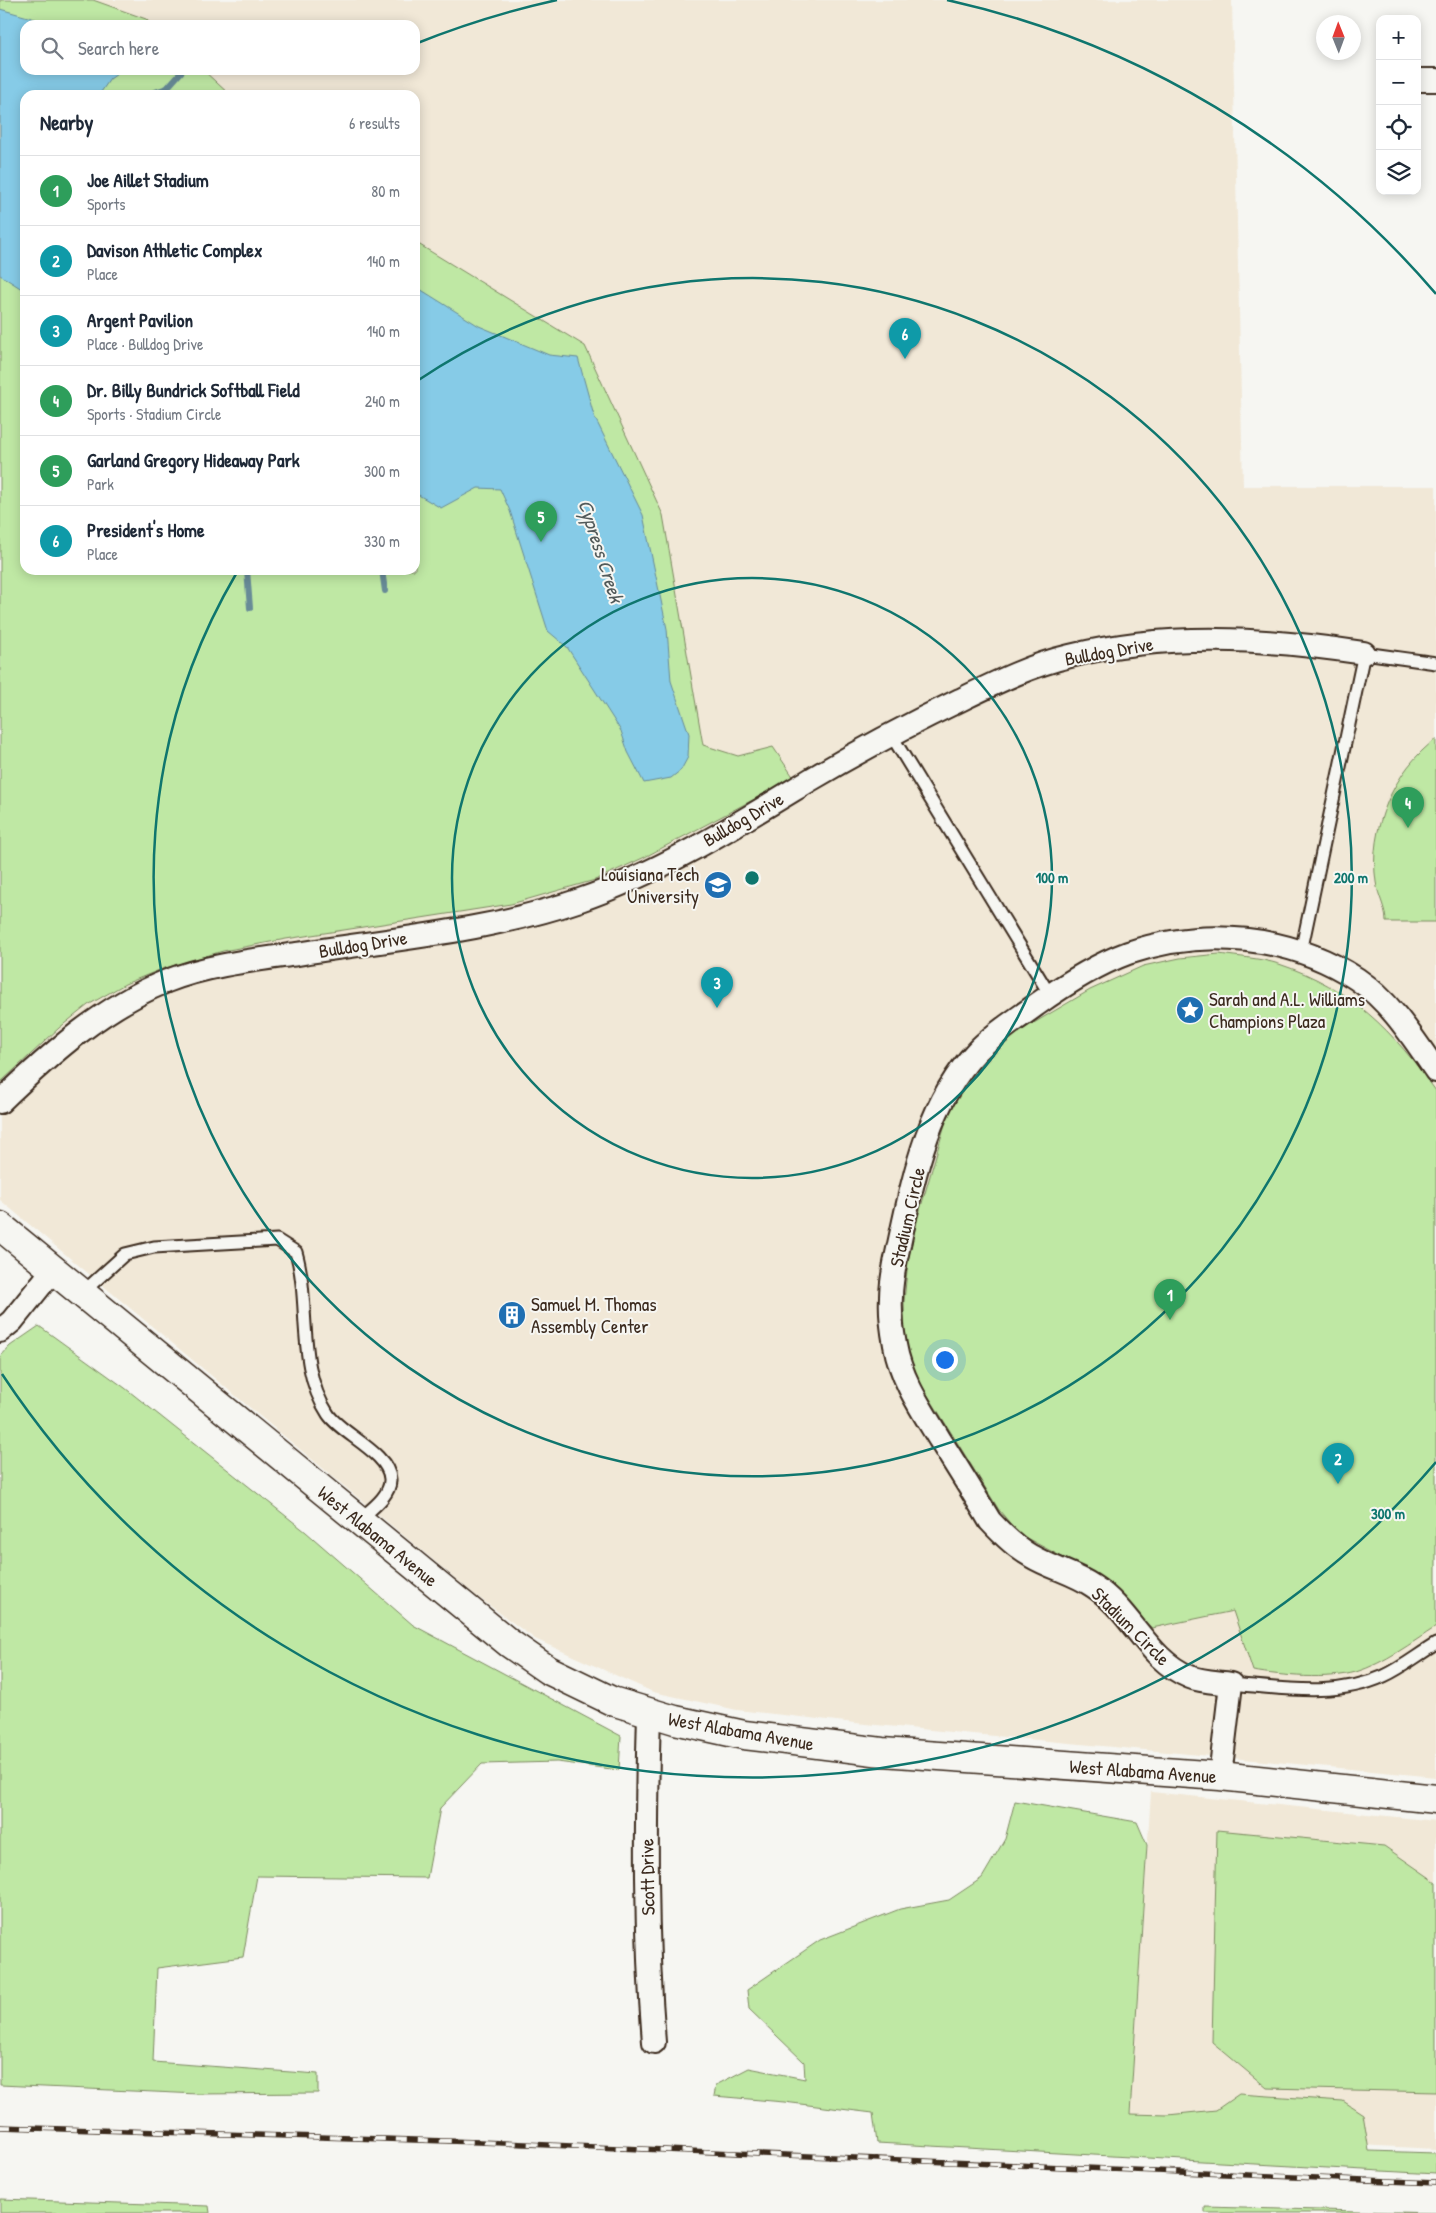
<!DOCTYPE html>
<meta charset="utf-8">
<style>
body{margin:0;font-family:"Patrick Hand",sans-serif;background:#f6f6f7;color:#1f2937}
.controls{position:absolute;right:15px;top:15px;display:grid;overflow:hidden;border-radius:10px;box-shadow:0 2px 12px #0003}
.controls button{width:45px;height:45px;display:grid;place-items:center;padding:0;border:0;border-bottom:1px solid #e0e1e3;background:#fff;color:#1f2937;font:25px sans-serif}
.compass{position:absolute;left:1316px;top:15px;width:45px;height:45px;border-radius:50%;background:#fff;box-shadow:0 2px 12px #0003;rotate:359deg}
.you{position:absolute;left:944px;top:1359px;width:18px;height:18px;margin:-12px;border:4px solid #fff;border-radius:50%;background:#1a73e8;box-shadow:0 0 0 8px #1a73e833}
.badge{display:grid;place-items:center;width:32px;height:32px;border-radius:50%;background:#111827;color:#fff;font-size:16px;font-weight:700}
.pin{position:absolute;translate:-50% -41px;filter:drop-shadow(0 1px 2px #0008)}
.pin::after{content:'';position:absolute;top:26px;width:18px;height:15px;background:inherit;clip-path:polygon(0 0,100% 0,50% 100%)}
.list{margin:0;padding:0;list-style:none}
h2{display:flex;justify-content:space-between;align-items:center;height:65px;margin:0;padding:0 20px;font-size:21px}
h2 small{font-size:16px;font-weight:400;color:#747a83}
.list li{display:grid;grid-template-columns:32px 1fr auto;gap:15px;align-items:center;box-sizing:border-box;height:70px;padding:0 20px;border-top:1px solid #e0e1e3}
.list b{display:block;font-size:19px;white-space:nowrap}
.list p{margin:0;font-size:16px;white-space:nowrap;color:#747a83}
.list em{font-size:16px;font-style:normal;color:#747a83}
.icon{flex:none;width:28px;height:28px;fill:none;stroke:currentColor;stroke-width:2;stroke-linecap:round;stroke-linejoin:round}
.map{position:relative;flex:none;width:1436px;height:2213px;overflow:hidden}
.search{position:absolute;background:#fff;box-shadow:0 2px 12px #0003;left:20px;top:20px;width:400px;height:55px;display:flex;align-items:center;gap:12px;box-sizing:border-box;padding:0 18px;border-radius:15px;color:#747a83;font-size:19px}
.panel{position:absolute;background:#fff;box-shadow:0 2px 12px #0003;left:20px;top:90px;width:400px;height:485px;border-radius:15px}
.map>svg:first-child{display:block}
.built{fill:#f1e8d7;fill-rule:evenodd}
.green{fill:#bfe8a4;stroke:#7d8961}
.water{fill:#86cbe7;stroke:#688b97}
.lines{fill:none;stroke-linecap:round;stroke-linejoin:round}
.stream{stroke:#688b97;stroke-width:6}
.service-casing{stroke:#3b2a1e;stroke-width:15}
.minor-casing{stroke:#3b2a1e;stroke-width:26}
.secondary-casing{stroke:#3b2a1e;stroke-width:31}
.service{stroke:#f6f6f2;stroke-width:11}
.minor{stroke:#f6f6f2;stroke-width:22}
.secondary{stroke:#f6f6f2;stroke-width:28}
.rail-casing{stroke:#3b2a1e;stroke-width:5.5}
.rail{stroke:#f6f6f2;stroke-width:4;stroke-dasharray:11;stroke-linecap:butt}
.ring{fill:none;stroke:#0f766e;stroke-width:2.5}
.labels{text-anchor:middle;stroke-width:4;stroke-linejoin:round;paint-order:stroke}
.street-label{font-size:19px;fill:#3b2a1e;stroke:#f6f6f2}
.poi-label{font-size:19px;fill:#3b2a1e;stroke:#f6f6f2;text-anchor:start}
.water-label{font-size:20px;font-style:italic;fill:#525a5a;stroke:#f6f6f2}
.centre{fill:#0f766e;stroke:#f6f6f2;stroke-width:2.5}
.ring-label{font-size:15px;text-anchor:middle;font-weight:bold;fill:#0f766e;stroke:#f6f6f2;stroke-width:4;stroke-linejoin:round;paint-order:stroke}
</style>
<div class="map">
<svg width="1436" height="2213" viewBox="0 0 1436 2213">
<rect width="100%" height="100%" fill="#f6f6f2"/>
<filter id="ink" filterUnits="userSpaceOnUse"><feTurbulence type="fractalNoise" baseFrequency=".02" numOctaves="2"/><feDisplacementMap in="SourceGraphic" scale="10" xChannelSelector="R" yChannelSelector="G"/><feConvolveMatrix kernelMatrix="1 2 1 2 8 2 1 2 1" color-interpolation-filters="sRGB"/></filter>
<g filter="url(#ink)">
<g class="built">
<path d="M0,0H1232L1243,486H1436V1777L855,1723L737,1710L653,1692L535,1639L474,1594L0,1200ZM25,25H415V70H25ZM25,95H415V570H25Z"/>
<polygon points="1151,1792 1436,1821 1436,2149 1129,2133"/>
</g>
<g class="green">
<polygon points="0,0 93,0 146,19 152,25 25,25 25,70 203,70 230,95 25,95 25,570 415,570 415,242 585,346 663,515 703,745 738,756 773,747 794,778 645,857 595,880 511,904 286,939 223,951 162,969 125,984 88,1005 59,1028 0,1083"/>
<path d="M1436,739V922H1386C1386,908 1378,896 1376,882C1368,829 1394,770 1436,739Z"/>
<path d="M1219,954C1239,957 1260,958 1279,964C1352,988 1393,1031 1436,1091V1627C1411,1643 1385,1663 1356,1672C1327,1680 1282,1676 1253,1671L1233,1611L1152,1628L1094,1574L1019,1534L999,1510L911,1368L905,1337L904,1302L908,1260L918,1217L948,1114L970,1080L992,1056L1020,1031L1090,990L1143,966L1180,958Z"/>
<polygon points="39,1326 125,1388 306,1532 413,1625 621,1736 619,1770 557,1762 482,1764 440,1808 427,1878 257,1876 243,1957 157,1968 153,2062 318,2074 318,2093 198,2094 0,2085 0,1357 10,1346"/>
<polygon points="1015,1801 1137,1822 1147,1845 1130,2114 1168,2115 1216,2110 1239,2094 1343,2101 1363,2114 1369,2151 1436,2153 1436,2174 877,2143 873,2113 784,2102 714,2096 716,2085 749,2068 805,2079 804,2062 749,2009 747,1990 820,1940 900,1909 949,1900 982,1878 1005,1839"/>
<polygon points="1217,1830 1384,1846 1436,1882 1436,2092 1267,2088 1212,2042"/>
<polygon points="0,2199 209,2206 210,2213 0,2213"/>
<polygon points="1205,2207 1435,2213 1205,2213"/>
</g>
<g class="water">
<polygon points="0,9 56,25 25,25 25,70 123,70 110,79 99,95 25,95 25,291 0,275"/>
<polygon points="415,286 479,326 549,355 578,358 594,416 643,515 667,629 671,681 689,734 688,757 681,770 671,778 644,783 628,752 621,731 567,647 548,631 510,511 500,489 478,488 441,508 415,493"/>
</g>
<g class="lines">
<g class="stream">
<polyline points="146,95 167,88 183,70"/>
<polyline points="247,570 250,608"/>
<polyline points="382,570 385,591"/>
</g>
<defs>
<g id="service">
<polyline points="890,733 1050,995"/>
<polyline points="1301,952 1364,653 1436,663"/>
<path d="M82,1293L125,1254L154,1247L277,1240L296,1252C311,1304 296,1366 328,1414C341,1434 389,1453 390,1479C391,1496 370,1510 359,1520"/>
<path d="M1231,1684C1281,1688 1336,1698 1384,1676C1402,1668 1419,1654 1436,1644"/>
</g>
<g id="minor">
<polyline points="1417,80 1436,80"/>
<path d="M0,1102C49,1055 102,1007 167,981C207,965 254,960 297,954C392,939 490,931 580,900C662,872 736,825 810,780C859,751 908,725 960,700C995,683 1031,665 1070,656C1167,632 1266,638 1364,653"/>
<polyline points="0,1331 12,1321 53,1270"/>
<path d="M649,1713C646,1823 645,1932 654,2042"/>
<path d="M1220,1776L1231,1684C1219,1682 1202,1682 1190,1677C1147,1660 1131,1610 1093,1586C1074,1573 1051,1568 1031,1556C1015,1547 1002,1534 990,1521C974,1494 957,1467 940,1440C922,1410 901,1380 895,1345C892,1329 890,1313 891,1297C891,1276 897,1255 901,1235C915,1170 930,1100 977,1051C994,1033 1016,1020 1036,1005C1064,985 1095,965 1128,953C1203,927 1290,935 1357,979C1391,1002 1413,1038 1436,1071"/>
</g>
<polyline id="secondary" points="0,1226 509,1643 548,1670 612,1701 675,1720 744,1735 882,1752 1220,1776 1436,1799"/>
</defs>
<use href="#service" class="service-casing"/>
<use href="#minor" class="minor-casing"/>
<use href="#secondary" class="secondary-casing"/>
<use href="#service" class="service"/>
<use href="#minor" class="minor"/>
<use href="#secondary" class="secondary"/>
<defs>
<polyline id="rail" points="0,2127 479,2142 1436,2183"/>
</defs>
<use href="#rail" class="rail-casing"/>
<use href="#rail" class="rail"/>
</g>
</g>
<g class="ring">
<circle cx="752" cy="878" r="300"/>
<path d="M417 381A599 599 0 1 1 236 574"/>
<path d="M1436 1462A899 899 0 0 1 2 1374M415 44A899 899 0 0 1 557 0M947 0A899 899 0 0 1 1436 294"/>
</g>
<defs>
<symbol id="university-disc" viewBox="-11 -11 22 22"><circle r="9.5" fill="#1f6fb2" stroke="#f6f6f2"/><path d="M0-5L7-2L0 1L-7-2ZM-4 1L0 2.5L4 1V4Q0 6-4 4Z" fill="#fff"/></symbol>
<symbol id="sight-disc" viewBox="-11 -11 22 22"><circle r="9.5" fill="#1f6fb2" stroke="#f6f6f2"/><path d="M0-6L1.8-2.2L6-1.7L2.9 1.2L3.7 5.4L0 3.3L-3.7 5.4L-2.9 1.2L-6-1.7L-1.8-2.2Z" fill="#fff"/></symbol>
<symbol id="building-disc" viewBox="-11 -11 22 22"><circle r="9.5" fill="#1f6fb2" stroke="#f6f6f2"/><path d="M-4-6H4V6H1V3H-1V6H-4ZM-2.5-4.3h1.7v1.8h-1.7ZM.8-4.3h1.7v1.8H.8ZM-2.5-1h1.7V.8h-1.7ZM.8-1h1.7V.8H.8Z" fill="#fff"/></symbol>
</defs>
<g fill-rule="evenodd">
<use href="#university-disc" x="702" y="869" width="32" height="32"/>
<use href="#sight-disc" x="1174" y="994" width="32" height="32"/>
<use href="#building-disc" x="496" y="1299" width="32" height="32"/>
</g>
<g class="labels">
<g class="street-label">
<text transform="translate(1109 651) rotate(-10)" y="7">Bulldog Drive</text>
<text transform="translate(743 819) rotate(-30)" y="7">Bulldog Drive</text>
<text transform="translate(363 944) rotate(-9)" y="7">Bulldog Drive</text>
<text transform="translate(907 1217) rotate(-77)" y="7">Stadium Circle</text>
<text transform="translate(378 1536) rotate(39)" y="7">West Alabama Avenue</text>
<text transform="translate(1131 1626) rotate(45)" y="7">Stadium Circle</text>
<text transform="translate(741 1731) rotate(10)" y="7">West Alabama Avenue</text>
<text transform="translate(1143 1771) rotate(4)" y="7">West Alabama Avenue</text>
<text transform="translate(647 1877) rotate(-91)" y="7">Scott Drive</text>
</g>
<g class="poi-label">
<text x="699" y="881" text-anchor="end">Louisiana Tech<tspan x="699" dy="22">University</tspan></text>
<text x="1209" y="1006">Sarah and A.L. Williams<tspan x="1209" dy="22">Champions Plaza</tspan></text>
<text x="531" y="1311">Samuel M. Thomas<tspan x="531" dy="22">Assembly Center</tspan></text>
</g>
<g class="water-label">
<text transform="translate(601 551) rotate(72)" y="7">Cypress Creek</text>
</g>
</g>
<circle cx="752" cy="878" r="8" class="centre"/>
<g class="ring-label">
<text x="1052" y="883">100 m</text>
<text x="1351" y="883">200 m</text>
<text x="1388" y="1519">300 m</text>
</g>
</svg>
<div class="controls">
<button>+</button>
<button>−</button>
<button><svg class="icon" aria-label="locate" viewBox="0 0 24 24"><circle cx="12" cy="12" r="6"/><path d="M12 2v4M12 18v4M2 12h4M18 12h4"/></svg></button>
<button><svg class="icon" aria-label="layers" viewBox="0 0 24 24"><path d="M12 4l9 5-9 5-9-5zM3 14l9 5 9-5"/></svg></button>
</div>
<svg class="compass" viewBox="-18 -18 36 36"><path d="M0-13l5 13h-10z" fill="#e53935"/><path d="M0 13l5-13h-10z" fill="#747a83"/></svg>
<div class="you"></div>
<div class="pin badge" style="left:1170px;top:1320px;background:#2e9e5b">1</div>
<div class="pin badge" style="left:1338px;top:1484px;background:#0f9aa8">2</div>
<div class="pin badge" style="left:717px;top:1008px;background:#0f9aa8">3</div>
<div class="pin badge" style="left:1408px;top:828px;background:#2e9e5b">4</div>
<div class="pin badge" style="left:541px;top:542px;background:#2e9e5b">5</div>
<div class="pin badge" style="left:905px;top:359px;background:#0f9aa8">6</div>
<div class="search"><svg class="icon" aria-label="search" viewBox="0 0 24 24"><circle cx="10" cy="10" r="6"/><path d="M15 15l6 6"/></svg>Search here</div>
<section class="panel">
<h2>Nearby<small>6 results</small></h2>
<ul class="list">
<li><span class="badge" style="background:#2e9e5b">1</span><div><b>Joe Aillet Stadium</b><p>Sports</p></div><em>80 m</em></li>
<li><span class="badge" style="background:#0f9aa8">2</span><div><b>Davison Athletic Complex</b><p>Place</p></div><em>140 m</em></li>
<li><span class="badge" style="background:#0f9aa8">3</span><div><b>Argent Pavilion</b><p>Place · Bulldog Drive</p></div><em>140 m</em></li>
<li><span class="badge" style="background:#2e9e5b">4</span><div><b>Dr. Billy Bundrick Softball Field</b><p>Sports · Stadium Circle</p></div><em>240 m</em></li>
<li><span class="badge" style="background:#2e9e5b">5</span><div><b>Garland Gregory Hideaway Park</b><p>Park</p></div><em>300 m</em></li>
<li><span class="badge" style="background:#0f9aa8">6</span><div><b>President's Home</b><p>Place</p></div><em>330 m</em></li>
</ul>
</section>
</div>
